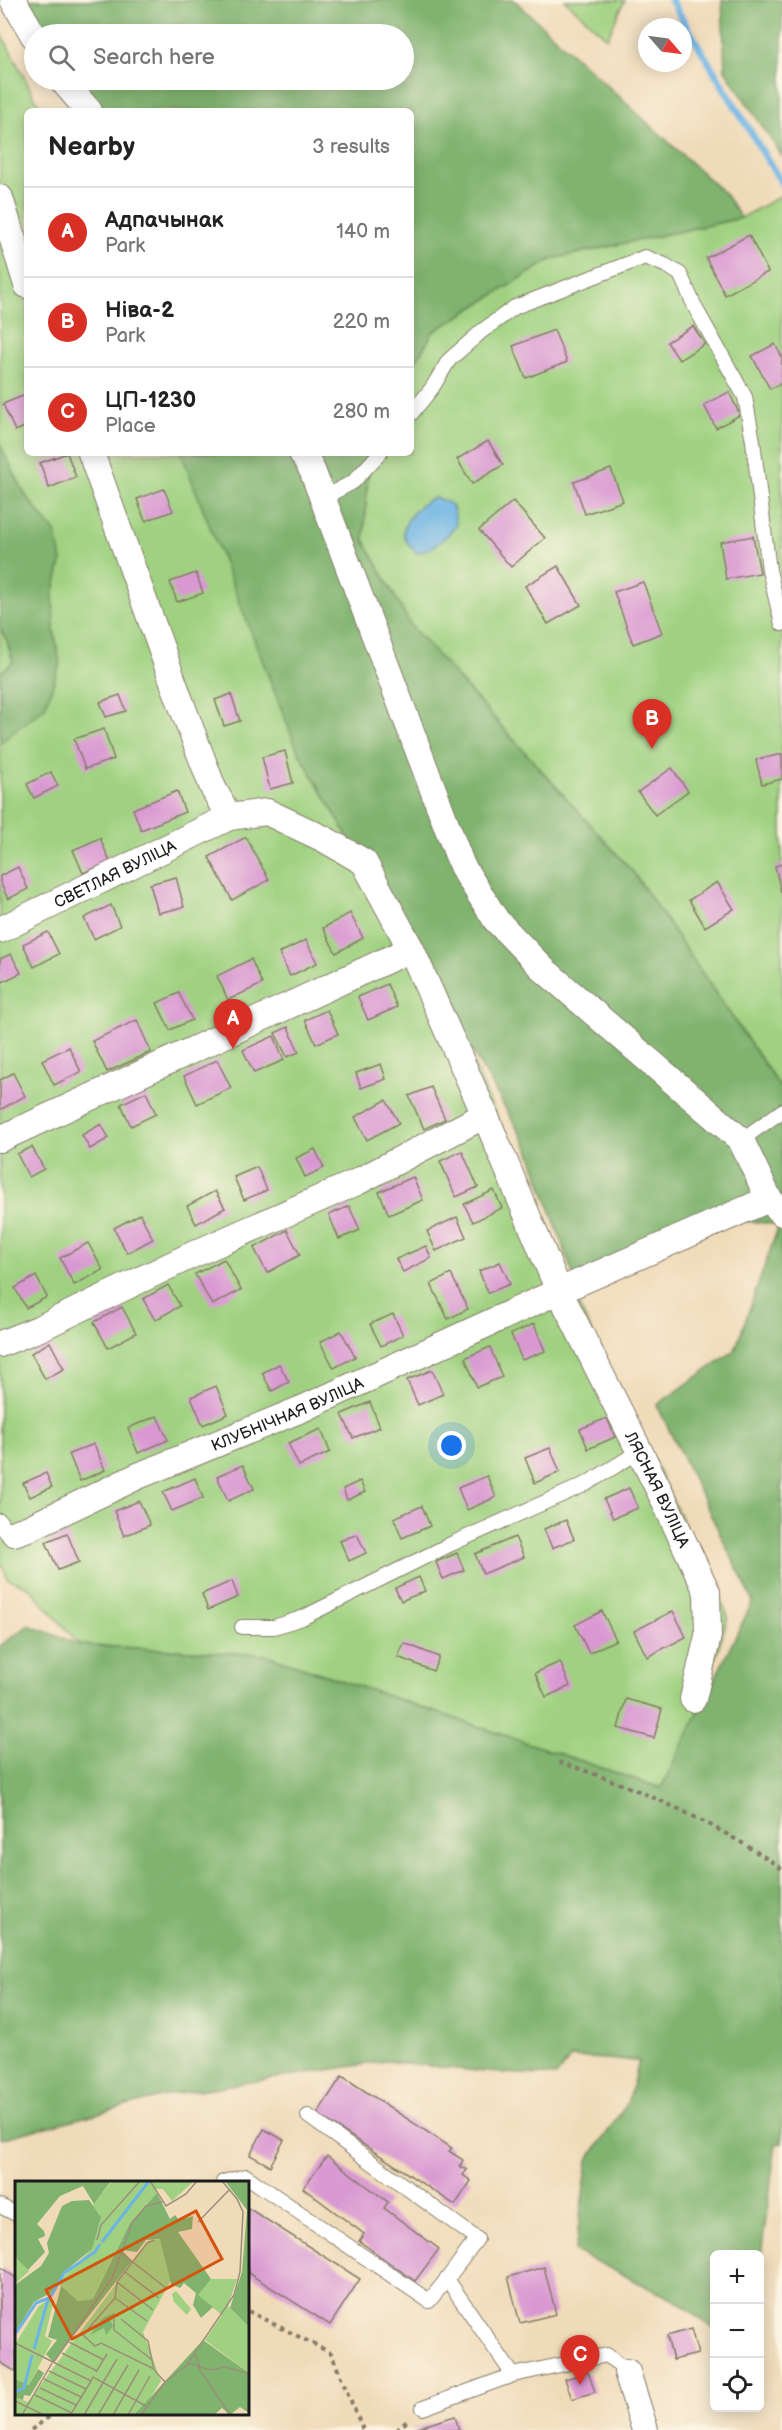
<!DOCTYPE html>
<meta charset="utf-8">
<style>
body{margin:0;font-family:"Balsamiq Sans",sans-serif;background:#f6f6f6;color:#222}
.controls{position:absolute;right:18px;bottom:18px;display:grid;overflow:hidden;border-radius:9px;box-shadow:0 3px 15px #0003}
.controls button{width:54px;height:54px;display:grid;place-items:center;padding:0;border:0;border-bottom:2px solid #e0e0e0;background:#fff;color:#222;font:30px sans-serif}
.compass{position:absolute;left:638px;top:18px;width:54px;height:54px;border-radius:50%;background:#fff;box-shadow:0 3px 15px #0003;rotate:118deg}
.you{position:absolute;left:452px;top:1446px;width:21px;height:21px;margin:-15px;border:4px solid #fff;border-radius:50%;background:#1a73e8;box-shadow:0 0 0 9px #1a73e833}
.badge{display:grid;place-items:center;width:39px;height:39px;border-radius:50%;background:#d93025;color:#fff;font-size:20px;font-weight:700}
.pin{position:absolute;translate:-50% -50px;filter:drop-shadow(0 2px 3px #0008)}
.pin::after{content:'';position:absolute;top:32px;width:21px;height:18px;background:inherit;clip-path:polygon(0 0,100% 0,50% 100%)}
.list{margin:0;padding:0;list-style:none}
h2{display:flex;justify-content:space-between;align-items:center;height:78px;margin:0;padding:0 24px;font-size:26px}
h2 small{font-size:20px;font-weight:400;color:#767676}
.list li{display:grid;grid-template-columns:39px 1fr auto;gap:18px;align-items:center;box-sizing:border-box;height:90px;padding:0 24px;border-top:2px solid #e0e0e0}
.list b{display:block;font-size:22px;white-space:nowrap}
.list p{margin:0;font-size:20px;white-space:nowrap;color:#767676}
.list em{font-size:20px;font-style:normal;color:#767676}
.icon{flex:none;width:33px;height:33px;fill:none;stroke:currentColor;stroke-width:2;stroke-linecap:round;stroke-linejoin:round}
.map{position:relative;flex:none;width:782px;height:2430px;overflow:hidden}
.search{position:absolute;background:#fff;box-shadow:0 3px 15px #0003;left:24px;top:24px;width:390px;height:66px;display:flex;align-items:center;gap:15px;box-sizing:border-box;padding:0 21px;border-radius:33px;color:#767676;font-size:22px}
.panel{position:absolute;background:#fff;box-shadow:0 3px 15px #0003;left:24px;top:108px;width:390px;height:348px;border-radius:9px}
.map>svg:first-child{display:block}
.green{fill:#9fd180;stroke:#5e764e;stroke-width:1.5}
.forest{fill:#7fb36e;stroke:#4e6845;stroke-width:1.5}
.water{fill:#6cb4e4;stroke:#446880;stroke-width:1.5}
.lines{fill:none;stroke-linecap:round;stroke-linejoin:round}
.stream{stroke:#6cb4e4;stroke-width:7}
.building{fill:#d998d2}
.lane-casing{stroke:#867c6a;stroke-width:16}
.street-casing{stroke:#867c6a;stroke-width:28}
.path{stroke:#867c6a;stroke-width:4;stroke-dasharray:4.5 4.5;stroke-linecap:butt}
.lane{stroke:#fff;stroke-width:14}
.street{stroke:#fff;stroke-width:26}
.labels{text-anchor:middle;stroke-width:5;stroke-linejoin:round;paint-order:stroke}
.street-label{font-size:16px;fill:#1c1c1c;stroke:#fcf5e5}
.inset-river{fill:none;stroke:#6cb4e4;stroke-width:3}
.inset-road{fill:none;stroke:#9b8f7a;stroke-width:1.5}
.view{fill:#d4530e;fill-opacity:0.15;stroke:#d4530e;stroke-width:3}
.inset-edge{fill:none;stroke:#1c1c1c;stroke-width:3}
</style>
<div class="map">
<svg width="782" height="2430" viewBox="0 0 782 2430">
<rect width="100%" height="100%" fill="#fcf5e5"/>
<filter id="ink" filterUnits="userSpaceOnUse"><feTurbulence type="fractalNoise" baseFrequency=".0167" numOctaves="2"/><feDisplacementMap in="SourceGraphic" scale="12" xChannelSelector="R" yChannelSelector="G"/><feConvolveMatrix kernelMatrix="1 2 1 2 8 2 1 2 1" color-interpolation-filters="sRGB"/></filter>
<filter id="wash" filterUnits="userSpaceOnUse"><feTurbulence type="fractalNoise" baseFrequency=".008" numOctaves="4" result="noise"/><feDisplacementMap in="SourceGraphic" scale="24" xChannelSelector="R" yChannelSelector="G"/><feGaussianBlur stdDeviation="1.35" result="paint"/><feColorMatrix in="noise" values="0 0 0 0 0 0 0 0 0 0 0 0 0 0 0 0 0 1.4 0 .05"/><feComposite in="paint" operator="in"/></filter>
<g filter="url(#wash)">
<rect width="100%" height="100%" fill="#f0dbb9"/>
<g class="green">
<polygon points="565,0 625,0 607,38"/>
<polygon points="0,31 42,111 27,111 27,453 210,453 570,1287 728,1616 689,1746 661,1788 266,1655 80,1645 29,1587 8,1579 0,1561"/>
<polygon points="782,195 782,1090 633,872 411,626 364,540 369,453 411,453 411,369 433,332 552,259 741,218"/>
</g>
<g class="forest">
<polygon points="17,0 514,0 725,194 741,218 552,259 433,332 411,369 411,111 74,111 68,80 404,80 404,34 39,34"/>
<polygon points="722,0 782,0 782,156 725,70"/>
<polygon points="0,445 26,496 55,532 62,560 53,594 54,630 60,664 45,707 0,743 0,673 13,662 7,641 0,628"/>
<polygon points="181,453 369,453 364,540 411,626 633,872 782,1090 782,2143 776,2144 760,2262 760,2254 714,2254 714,2329 680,2303 575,2251 588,2160 627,2104 639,2061 571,2057 557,2076 485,2072 386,2061 172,2094 0,2139 0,1646 29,1625 80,1645 266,1655 661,1788 753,1601 657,1405 735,1350 779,1225 718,1217 576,1283 529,1149 297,749"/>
</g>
<path class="water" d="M435,498C455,503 454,506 456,526C447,537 431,551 417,553C399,537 400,528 415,511C422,504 425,501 435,498Z"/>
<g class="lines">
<polyline class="stream" points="671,0 782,184"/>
</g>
<g id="blocks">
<g class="building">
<polygon points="749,235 768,272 725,295 706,258"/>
<polygon points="693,326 705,344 679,360 667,342"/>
<polygon points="554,330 567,362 526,378 513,346"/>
<polygon points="775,344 782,357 782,383 770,389 752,356"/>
<polygon points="729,392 740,415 716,428 704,405"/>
<polygon points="25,395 27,400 27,426 15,431 3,404"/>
<polygon points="488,441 503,465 472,484 457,459"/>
<polygon points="67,453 76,477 49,488 40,463"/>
<polygon points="611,469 623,501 585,514 574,482"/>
<polygon points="164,489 173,511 145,521 137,499"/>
<polygon points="513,501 545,538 511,567 479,530"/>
<polygon points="753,536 760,573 726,579 720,542"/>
<polygon points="558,566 581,605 548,624 525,586"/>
<polygon points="196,573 203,593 177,602 170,582"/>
<polygon points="643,582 662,633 633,644 614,592"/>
<polygon points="231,694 240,721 224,726 215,700"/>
<polygon points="120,695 126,711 106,717 100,702"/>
<polygon points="104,729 114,759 85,769 74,739"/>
<polygon points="285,751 293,783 270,789 262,757"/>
<polygon points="782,754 782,779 762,784 756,760"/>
<polygon points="672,768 688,791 655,815 638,792"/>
<polygon points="51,772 58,786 34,798 27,784"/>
<polygon points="177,791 185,812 141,830 133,809"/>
<polygon points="246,837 269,880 232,900 209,857"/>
<polygon points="100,838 110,862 83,873 73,850"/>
<polygon points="782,864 782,892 781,892 775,866"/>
<polygon points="18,867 28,889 8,899 0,882 0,876"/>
<polygon points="176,877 184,907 158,913 150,884"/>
<polygon points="717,882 734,909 705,927 689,900"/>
<polygon points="111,905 120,926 94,939 84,918"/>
<polygon points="350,913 363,938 336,953 323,928"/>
<polygon points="48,932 59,954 34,967 23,944"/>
<polygon points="306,940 317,963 290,976 279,953"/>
<polygon points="11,954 21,973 0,983 0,959"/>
<polygon points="251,959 262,984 228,1000 217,976"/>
<polygon points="387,984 397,1007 368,1020 358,997"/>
<polygon points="179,993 192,1020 170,1030 157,1003"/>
<polygon points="327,1010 338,1034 316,1044 305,1020"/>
<polygon points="137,1020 151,1052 107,1072 92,1041"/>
<polygon points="288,1027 299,1052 287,1057 275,1033"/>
<polygon points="274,1036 284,1060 254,1073 243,1050"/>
<polygon points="69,1047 81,1072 54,1085 42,1060"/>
<polygon points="217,1060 231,1088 197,1104 184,1076"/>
<polygon points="381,1064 386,1079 361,1088 356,1073"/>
<polygon points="13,1073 25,1096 0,1110 0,1080"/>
<polygon points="431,1087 445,1119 424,1129 409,1096"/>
<polygon points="146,1092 156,1114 131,1126 121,1104"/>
<polygon points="386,1100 399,1123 367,1140 355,1117"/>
<polygon points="101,1124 109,1138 90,1149 82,1135"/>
<polygon points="32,1147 44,1169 29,1177 17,1154"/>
<polygon points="315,1149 324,1168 305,1177 296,1158"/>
<polygon points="462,1151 478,1187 456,1197 440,1161"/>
<polygon points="257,1167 267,1190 244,1200 234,1177"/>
<polygon points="413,1177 423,1200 389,1215 379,1192"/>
<polygon points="494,1190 502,1208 473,1222 464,1204"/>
<polygon points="215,1191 225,1208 196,1224 187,1206"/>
<polygon points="349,1206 360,1230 339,1239 329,1215"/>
<polygon points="140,1214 153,1239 127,1253 114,1228"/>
<polygon points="457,1217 466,1237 436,1251 427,1231"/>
<polygon points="287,1230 300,1255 267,1273 254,1248"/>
<polygon points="88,1243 103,1270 74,1285 60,1258"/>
<polygon points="426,1246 431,1258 403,1272 396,1259"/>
<polygon points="224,1259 241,1290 212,1305 195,1274"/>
<polygon points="500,1262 510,1284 488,1293 479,1271"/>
<polygon points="451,1274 468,1309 448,1319 431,1284"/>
<polygon points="36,1276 47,1297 26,1308 15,1288"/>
<polygon points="168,1285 180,1306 155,1320 143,1299"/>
<polygon points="122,1307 136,1333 108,1348 94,1322"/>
<polygon points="393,1314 403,1335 381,1346 370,1324"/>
<polygon points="534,1324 545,1351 522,1360 511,1334"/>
<polygon points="341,1331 355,1357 334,1368 320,1342"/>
<polygon points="50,1342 64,1369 45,1379 31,1353"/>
<polygon points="490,1347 502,1377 477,1387 465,1358"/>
<polygon points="279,1364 289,1382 272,1391 262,1373"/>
<polygon points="432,1370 443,1394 418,1405 407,1380"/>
<polygon points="216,1386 228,1414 203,1425 191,1397"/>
<polygon points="370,1402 380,1427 353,1438 342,1414"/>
<polygon points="157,1416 168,1440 138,1453 128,1428"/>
<polygon points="607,1418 615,1437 588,1449 580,1429"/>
<polygon points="321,1429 330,1452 299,1466 288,1443"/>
<polygon points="94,1444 105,1470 80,1481 69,1454"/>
<polygon points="550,1448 560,1472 535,1483 525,1458"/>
<polygon points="243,1465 254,1489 228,1501 217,1476"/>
<polygon points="46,1473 52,1487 30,1497 23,1483"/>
<polygon points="487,1476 496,1497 467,1510 458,1488"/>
<polygon points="195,1478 203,1498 172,1511 163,1492"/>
<polygon points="360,1481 365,1492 347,1500 343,1489"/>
<polygon points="629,1488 638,1508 613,1518 604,1499"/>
<polygon points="139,1501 150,1525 124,1536 114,1511"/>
<polygon points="422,1506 430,1526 402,1538 394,1518"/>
<polygon points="566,1520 574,1539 552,1548 544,1529"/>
<polygon points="67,1533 79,1562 58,1570 46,1542"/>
<polygon points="357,1534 366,1553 349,1561 340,1541"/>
<polygon points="515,1537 524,1557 483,1574 475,1554"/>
<polygon points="457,1553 464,1570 443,1579 436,1562"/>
<polygon points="419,1577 425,1591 401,1601 395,1588"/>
<polygon points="232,1581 238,1597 208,1610 202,1594"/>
<polygon points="602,1611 616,1640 589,1653 575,1625"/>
<polygon points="673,1611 686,1637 647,1657 634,1631"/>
<polygon points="404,1643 439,1657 433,1671 398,1657"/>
<polygon points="560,1662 570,1686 546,1697 535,1673"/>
<polygon points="626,1699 662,1709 654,1738 618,1728"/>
<polygon points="342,2076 452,2148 449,2151 463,2160 460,2166 467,2170 463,2175 471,2181 455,2205 317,2114"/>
<polygon points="264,2129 284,2140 270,2166 250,2155"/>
<polygon points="327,2156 388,2202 384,2208 439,2249 415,2281 359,2241 364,2234 303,2188"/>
<polygon points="248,2208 360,2279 330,2325 248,2273"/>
<polygon points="0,2267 16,2278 16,2372 0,2362"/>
<polygon points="544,2267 556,2314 520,2323 508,2277"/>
<polygon points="691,2329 698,2354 673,2360 667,2336"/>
<polygon points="588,2372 595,2392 572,2399 565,2379"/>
<polygon points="455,2416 459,2430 413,2430 413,2429"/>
</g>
</g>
</g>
<g filter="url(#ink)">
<use href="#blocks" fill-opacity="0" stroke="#867c6a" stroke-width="1.5"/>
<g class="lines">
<defs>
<g id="lane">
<polyline points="411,414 432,388 449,360 482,331 515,307 645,257 665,265 680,274 696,309 745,397 753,441 769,570 782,624"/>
<polyline points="323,498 353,482 380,453"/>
<polyline points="741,1140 782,1111"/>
<polyline points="0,1521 5,1531 14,1533"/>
<polyline points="242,1627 274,1627 302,1618 451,1544 586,1484 640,1451"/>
<polyline points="308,2116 477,2239 447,2279 513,2375"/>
<polyline points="223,2182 246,2176 429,2301 447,2279"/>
<polyline points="0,2206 16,2214"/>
<polyline points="423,2408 513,2375 607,2355 627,2372"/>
</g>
<g id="street">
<polyline points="13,0 34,36"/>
<polyline points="62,80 89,111"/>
<polyline points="0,198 27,285"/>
<polyline points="91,453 179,698 213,788 229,817"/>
<polyline points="302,453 312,470 462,866 496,920 542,968 741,1140 769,1199 782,1213"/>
<path id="s1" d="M0,930L229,817L267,812L324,839L364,862L411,949L485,1115L559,1291L663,1498L707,1592L708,1636L693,1699"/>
<polyline points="0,1139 411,949"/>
<polyline points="0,1344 38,1329 192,1255 357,1182 485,1115"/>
<path id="s2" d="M14,1533L29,1528L138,1476L304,1408L548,1296L769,1199"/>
<polyline points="627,2372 645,2430"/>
</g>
</defs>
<use href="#lane" class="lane-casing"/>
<use href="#street" class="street-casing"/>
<g class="path">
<path d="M559,1762C635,1786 717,1823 782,1869"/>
<polyline points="248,2311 331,2353 363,2430"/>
<polyline points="31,2430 53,2414"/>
<polyline points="396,2430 410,2419"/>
</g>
<use href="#lane" class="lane"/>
<use href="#street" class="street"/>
</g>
</g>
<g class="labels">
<g class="street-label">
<text dy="6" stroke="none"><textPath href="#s1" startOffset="128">СВЕТЛАЯ ВУЛІЦА</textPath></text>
<text dy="6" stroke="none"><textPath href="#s2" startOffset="298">КЛУБНІЧНАЯ ВУЛІЦА</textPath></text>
<text dy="6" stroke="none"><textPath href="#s1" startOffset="1096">ЛЯСНАЯ ВУЛІЦА</textPath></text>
</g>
</g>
<g transform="translate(15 2181)">
<rect width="234" height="234" fill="#f0dbb9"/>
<path d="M97,0H179L157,20L148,8H141L142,12L115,42L78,118L63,120L42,102L77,68L84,32L77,25ZM146,58L156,99L128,151L146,200L133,220L119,234H0V216L13,221L133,60ZM0,76L14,90L0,103ZM196,98H222L213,125L234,146V192L190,159L207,134L182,114ZM161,110L176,128L172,134L159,121L157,113ZM33,119H39L30,155L37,160L14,204L0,198V163L24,125Z" fill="#9fd180"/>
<path d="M0,0H96L79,23L68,5L45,15L22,43L29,50L30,55L23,58L30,71L13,89L0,76ZM210,0H234V146L215,127L227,91L232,29ZM142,12L155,38L160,34L164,39L178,35L177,48L163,51L196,98L183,114L198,126L186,137L178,124L181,112L169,102L165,107L156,103L145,58L131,59L122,71L107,69L117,80L38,181L31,173L42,159L33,156L46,105L63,120L78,118L115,42ZM74,19L86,36L77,68L50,90L37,111L19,121L0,152V104L26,85L34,72L32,62L47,25L57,20ZM99,132L103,135L95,138L98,145L91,154L89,147L75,154L88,137ZM188,159L234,192V232L225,226L215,234L207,227L199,234H119ZM23,188L29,192L15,215L9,214L8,219L0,216V198L14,204Z" fill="#7fb36e"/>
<path class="inset-river" d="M87,61L134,0M1,152L21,122L34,117M19,168L32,122L49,92L80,71L85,63M0,211L9,207L17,174"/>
<path class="inset-road" d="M135,0L151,25L171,13L182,0M183,41L214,9M82,59L86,44L125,0M105,71L151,107M110,91L144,117M102,101L138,129M100,117L68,154L80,165L86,162L139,188M100,117L102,101L132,62L139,59M100,117L132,140M99,138V149L137,179M106,138L133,160L139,189L150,201M54,161L89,179M0,162L76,200M47,172L82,190M180,173L185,186L196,189L210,186L234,193M38,182L97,97L117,42L131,25L147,21M173,183L182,184L215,234M34,190L71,208M81,191L92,173M29,198L66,216M76,200L78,196L131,225M25,207L61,224M20,214L57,232M0,220L29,234M56,233L76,200M7,234L37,182M69,234L102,178M83,234L113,184M98,234L124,189M113,234L135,195M126,234L150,201L171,185L219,114L225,91L228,31L222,18L207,0"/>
<path class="view" d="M181,30L207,78L57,158L31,109Z"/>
<rect width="234" height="234" class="inset-edge"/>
</g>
</svg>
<div class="controls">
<button>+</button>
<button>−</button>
<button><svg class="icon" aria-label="locate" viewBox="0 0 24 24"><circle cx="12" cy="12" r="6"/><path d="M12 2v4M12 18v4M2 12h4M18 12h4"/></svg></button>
</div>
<svg class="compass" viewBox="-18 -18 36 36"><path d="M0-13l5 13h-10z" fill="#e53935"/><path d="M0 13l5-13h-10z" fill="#767676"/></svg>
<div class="you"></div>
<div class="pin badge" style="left:233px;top:1049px">A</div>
<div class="pin badge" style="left:652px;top:749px">B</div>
<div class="pin badge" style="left:580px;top:2385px">C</div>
<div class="search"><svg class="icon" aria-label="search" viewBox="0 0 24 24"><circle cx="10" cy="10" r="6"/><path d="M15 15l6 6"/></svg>Search here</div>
<section class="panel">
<h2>Nearby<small>3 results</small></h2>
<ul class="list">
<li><span class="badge">A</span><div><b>Адпачынак</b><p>Park</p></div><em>140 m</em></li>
<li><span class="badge">B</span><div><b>Ніва-2</b><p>Park</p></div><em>220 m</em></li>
<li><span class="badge">C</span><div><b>ЦП-1230</b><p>Place</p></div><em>280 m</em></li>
</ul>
</section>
</div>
